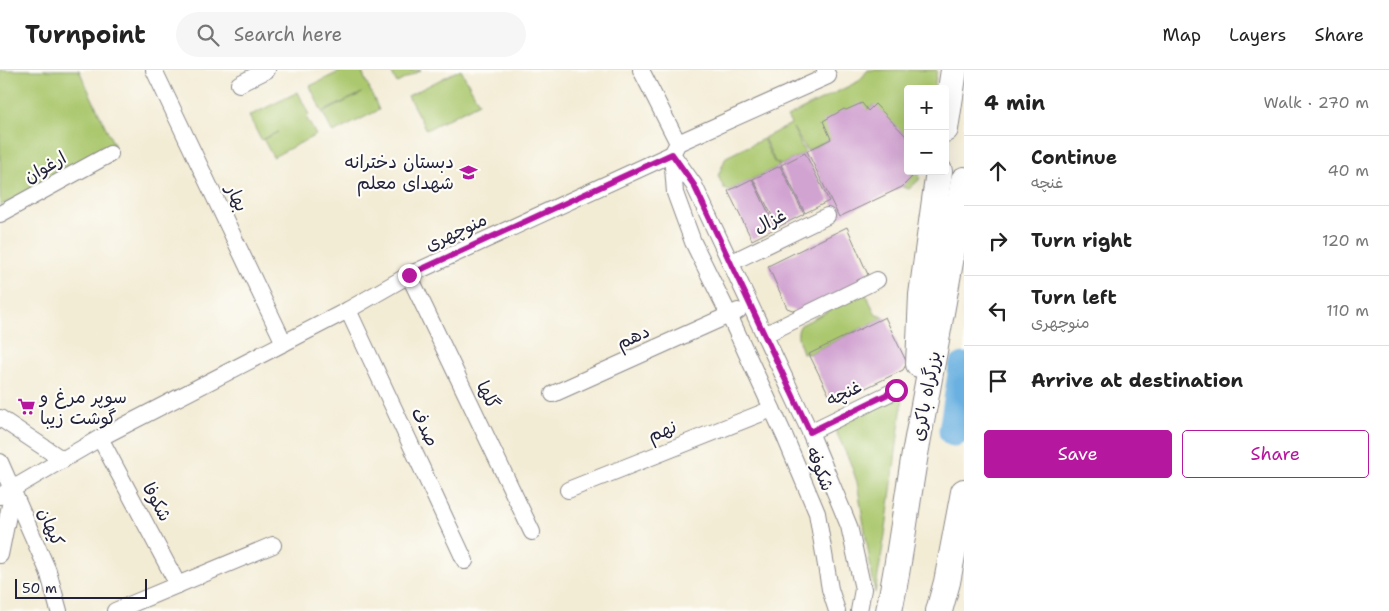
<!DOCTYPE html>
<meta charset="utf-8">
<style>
body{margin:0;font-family:"Shantell Sans","Playpen Sans Arabic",sans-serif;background:#f6f6f6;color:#222}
.controls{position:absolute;right:15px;top:15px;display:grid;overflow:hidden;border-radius:5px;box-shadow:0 5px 20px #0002}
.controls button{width:45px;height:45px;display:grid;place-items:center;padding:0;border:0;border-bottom:1px solid #e0e0e0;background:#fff;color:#222;font:25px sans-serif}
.scale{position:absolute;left:15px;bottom:12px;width:132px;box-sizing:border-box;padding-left:5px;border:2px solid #22223b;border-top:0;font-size:14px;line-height:18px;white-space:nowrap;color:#22223b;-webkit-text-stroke:4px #fdfcf7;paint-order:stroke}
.stop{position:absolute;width:15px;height:15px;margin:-11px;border:4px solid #b5179e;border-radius:50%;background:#fff}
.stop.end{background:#b5179e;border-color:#fff;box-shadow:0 1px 5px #0008}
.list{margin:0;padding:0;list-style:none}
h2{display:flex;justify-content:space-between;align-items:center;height:65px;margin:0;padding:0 20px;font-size:21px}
h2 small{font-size:16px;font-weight:400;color:#767676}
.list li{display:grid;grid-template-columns:32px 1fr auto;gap:15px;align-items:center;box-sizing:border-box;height:70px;padding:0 20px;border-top:1px solid #e0e0e0}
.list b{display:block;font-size:19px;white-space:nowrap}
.list p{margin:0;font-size:16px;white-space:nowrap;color:#767676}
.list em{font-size:16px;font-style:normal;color:#767676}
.actions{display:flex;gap:10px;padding:15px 20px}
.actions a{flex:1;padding:11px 0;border:1px solid #b5179e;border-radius:5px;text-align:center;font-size:18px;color:#b5179e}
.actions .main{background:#b5179e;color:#fff}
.icon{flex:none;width:28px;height:28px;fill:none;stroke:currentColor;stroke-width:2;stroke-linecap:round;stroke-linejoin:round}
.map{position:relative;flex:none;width:964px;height:541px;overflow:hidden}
header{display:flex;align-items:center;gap:30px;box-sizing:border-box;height:70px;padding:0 25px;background:#fff;border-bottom:1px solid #e0e0e0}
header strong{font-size:24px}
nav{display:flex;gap:28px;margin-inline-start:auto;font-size:18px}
.search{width:350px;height:45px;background:#f6f6f6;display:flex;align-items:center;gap:12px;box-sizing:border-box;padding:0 18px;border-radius:28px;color:#767676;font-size:19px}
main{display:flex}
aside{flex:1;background:#fff}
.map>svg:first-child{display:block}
.green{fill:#abc86e;stroke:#667554}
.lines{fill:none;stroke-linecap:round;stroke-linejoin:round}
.river{stroke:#6ab1e1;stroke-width:31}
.building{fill:#d1a3d1}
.minor-casing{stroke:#8a8788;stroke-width:18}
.trunk-casing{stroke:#8a8788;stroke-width:28}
.minor{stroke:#fff;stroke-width:16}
.trunk{stroke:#fff;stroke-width:26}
.route{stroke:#b5179e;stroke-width:6}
.labels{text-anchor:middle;stroke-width:4.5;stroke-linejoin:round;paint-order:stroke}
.poi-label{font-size:18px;fill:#22223b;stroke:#fdfcf7;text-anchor:end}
.street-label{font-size:18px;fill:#22223b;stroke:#fdfcf7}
</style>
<header>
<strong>Turnpoint</strong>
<div class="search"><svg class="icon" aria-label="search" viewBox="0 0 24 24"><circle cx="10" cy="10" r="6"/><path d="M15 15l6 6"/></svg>Search here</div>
<nav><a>Map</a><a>Layers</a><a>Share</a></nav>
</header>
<main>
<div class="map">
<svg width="964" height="541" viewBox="0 0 964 541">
<rect width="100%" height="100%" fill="#fdfcf7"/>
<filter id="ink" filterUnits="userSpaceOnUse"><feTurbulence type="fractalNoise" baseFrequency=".02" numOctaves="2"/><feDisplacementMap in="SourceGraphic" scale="10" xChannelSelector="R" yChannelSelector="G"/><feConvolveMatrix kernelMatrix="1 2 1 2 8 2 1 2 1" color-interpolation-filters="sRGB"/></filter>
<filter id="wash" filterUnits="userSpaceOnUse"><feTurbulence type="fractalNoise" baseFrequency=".0096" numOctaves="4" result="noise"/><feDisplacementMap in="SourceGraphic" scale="20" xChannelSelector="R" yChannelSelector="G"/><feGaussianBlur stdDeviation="1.12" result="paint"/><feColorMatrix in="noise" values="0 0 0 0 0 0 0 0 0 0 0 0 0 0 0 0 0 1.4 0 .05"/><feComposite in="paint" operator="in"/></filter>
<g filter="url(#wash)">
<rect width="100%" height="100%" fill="#f3ecd5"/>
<g class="green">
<polygon points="0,0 79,0 114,75 0,136"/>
<polygon points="343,0 361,0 379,40 333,63 323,43 362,23 322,42 310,16"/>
<polygon points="390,0 421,0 397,13"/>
<polygon points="459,0 461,0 479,33 426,60 408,26"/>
<polygon points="868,0 937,0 934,19 908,19 908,68 874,35 831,69 807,81 793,58 805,83 781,95 775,92 764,68 791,54 787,47 859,11"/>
<polygon points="298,22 309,45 306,47 316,65 273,87 263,69 278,62 261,70 249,46"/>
<polygon points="763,69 774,92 780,96 728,121 724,118 718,106 726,87"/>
<polygon points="912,101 920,101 919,110 909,119 902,117 912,107"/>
<path d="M865,222L876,245L885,247L809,284L803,283C800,273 794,264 801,255Z"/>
<polygon points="903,327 886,459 875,523 857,412 850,392 833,355"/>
</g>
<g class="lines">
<polyline class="river" points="954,361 964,298"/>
</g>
<g id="blocks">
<g class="building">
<polygon points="862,33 868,41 875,34 908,68 908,101 912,101 912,107 902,117 839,147 807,81 831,69 823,51 844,39 846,40"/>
<polygon points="805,83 829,131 805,143 781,95"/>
<polygon points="780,96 804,144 778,157 753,109"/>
<polygon points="752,109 776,158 752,170 728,121"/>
<polygon points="847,157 869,207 798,242 787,238 768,196"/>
<polygon points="885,247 907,293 903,300 843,329 829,325 809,284"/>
</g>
</g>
</g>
<g filter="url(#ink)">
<use href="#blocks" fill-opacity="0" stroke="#8a8788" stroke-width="1"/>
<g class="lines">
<defs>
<g id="minor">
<polyline points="154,0 284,273"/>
<polyline points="641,0 678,73"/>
<polyline points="239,14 267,0"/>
<polyline points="672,84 694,115 810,362 849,456 863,519 859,541"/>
<polyline points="672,84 675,123 693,172 729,245 785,367 817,443 830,519 837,541"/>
<polyline points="0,144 110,84"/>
<polyline points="730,193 827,146"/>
<polyline points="409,205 532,462"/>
<polyline points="348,240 465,491"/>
<polyline points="764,265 877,210"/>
<polyline points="553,324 738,241"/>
<polyline points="0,348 63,390"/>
<polyline points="810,362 896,320"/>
<polyline points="100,368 178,515"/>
<polyline points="0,392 48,501 59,541"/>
<polyline points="568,420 772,339"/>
<polyline points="0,426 100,368 348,240 409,205 672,84 678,73 828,6 825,0"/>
<polyline points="0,485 13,420"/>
<polyline points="115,541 273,475"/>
</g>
<g id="trunk">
<polyline points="945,59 954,0"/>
<polyline points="919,294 922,225 939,101"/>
<path d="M889,541C900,489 906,436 915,384C932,292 949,202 964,110"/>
<polyline points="939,541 947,512 964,422"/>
</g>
</defs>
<use href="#minor" class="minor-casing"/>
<use href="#trunk" class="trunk-casing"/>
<use href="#minor" class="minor"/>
<use href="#trunk" class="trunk"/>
</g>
</g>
<g class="lines" filter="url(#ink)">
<polyline class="route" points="409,205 672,84 694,115 810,362 896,320"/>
</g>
<defs>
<symbol id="school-bare" viewBox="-9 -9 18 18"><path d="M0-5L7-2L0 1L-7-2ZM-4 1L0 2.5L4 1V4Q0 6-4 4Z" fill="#b5179e" stroke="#fdfcf7" stroke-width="2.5" paint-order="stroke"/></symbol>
<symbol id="supermarket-bare" viewBox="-9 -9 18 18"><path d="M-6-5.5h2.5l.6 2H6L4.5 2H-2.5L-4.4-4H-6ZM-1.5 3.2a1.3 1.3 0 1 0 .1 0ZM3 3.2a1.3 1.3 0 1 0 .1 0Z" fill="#b5179e" stroke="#fdfcf7" stroke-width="2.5" paint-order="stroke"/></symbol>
</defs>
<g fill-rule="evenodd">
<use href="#school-bare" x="456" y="90" width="25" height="25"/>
<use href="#supermarket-bare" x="14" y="324" width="25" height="25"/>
</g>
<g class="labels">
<g class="poi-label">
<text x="454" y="98">دبستان دخترانه<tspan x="454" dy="21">شهدای معلم</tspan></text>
<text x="40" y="333" text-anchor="start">سوپر مرغ و<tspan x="40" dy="21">گوشت زیبا</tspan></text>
</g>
<g class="street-label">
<text transform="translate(45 97) rotate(-29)" y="6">ارغوان</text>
<text transform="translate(237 128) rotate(65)" y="6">بهار</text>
<text transform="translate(770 151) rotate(-26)" y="6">غزال</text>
<text transform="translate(456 162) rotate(-25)" y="6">منوچهری</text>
<text transform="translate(633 267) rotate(-24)" y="6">دهم</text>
<text transform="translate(844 323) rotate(-26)" y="6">غنچه</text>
<text transform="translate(488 325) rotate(64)" y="6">گلها</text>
<text transform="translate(926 326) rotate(-79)" y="6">بزرگراه باکری</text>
<text transform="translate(425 357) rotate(65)" y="6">صدف</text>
<text transform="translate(662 361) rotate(-22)" y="6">نهم</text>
<text transform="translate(820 399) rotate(68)" y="6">شکوفه</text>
<text transform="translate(157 432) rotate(62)" y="6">شکوفا</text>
<text transform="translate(51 457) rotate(67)" y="6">کیهان</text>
</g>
</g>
</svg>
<div class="controls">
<button>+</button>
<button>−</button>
</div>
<div class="scale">50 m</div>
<div class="stop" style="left:896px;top:320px"></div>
<div class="stop end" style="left:409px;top:205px"></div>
</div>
<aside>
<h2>4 min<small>Walk · 270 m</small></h2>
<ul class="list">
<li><svg class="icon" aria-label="ahead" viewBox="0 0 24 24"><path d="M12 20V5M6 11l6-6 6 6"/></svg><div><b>Continue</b><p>غنچه</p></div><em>40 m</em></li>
<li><svg class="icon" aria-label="right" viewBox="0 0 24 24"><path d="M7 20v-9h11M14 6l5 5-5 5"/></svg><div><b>Turn right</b></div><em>120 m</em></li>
<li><svg class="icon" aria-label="left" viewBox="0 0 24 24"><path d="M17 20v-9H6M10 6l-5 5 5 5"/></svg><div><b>Turn left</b><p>منوچهری</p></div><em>110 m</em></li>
<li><svg class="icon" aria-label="arrive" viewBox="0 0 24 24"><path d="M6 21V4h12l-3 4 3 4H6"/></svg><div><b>Arrive at destination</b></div></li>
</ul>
<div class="actions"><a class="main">Save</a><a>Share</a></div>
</aside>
</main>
